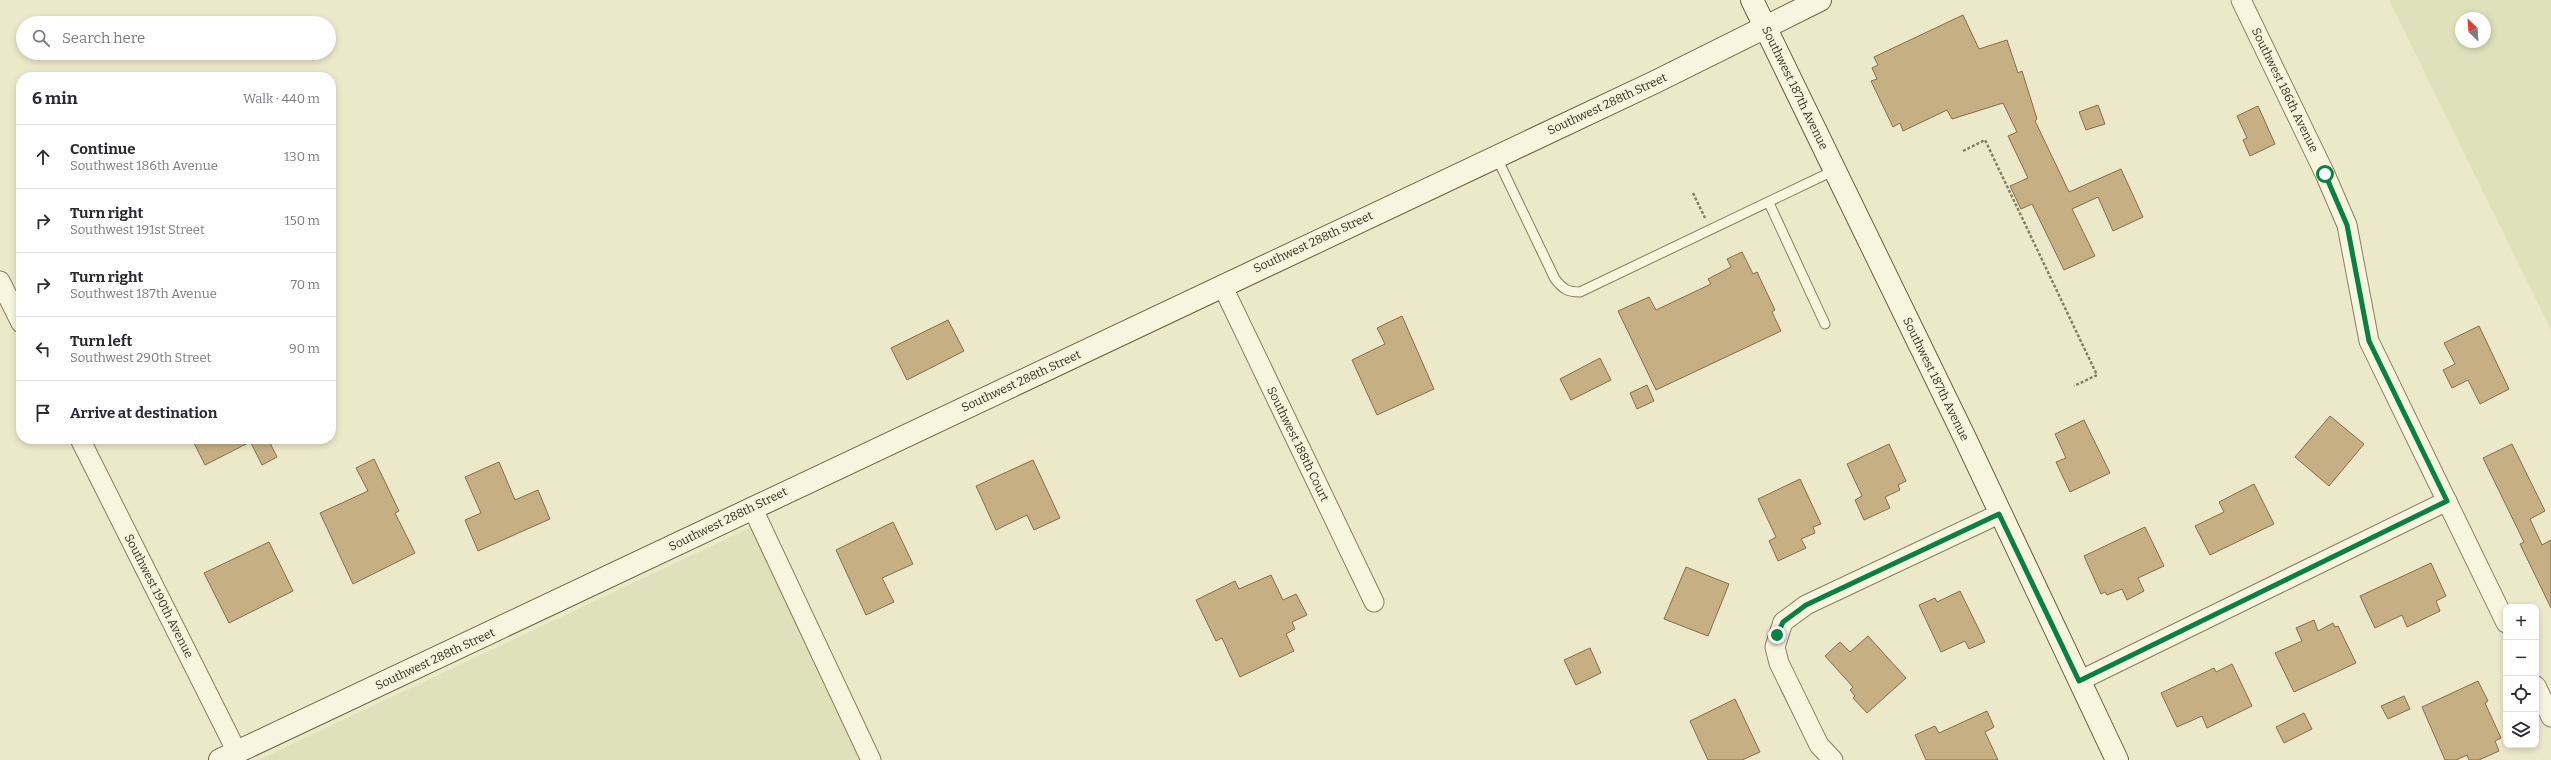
<!DOCTYPE html>
<meta charset="utf-8">
<style>
body{margin:0;font-family:Bitter,serif;background:#f2f2f3;color:#2b2b33}
.controls{position:absolute;right:12px;bottom:12px;display:grid;overflow:hidden;border-radius:8px;box-shadow:0 2px 6px #0003}
.controls button{width:36px;height:36px;display:grid;place-items:center;padding:0;border:0;border-bottom:1px solid #e1e1e2;background:#fff;color:#2b2b33;font:20px sans-serif}
.compass{position:absolute;left:2455px;top:12px;width:36px;height:36px;border-radius:50%;background:#fff;box-shadow:0 2px 6px #0003;rotate:335deg}
.stop{position:absolute;width:12px;height:12px;margin:-9px;border:3px solid #0b8043;border-radius:50%;background:#fff}
.stop.end{background:#0b8043;border-color:#fff;box-shadow:0 1px 4px #0008}
.list{margin:0;padding:0;list-style:none}
h2{display:flex;justify-content:space-between;align-items:center;height:52px;margin:0;padding:0 16px;font-size:17px}
h2 small{font-size:13px;font-weight:400;color:#7c7c81}
.list li{display:grid;grid-template-columns:26px 1fr auto;gap:12px;align-items:center;box-sizing:border-box;height:64px;padding:0 16px;border-top:1px solid #e1e1e2}
.list b{display:block;font-size:15px;white-space:nowrap}
.list p{margin:0;font-size:13px;white-space:nowrap;color:#7c7c81}
.list em{font-size:13px;font-style:normal;color:#7c7c81}
.icon{flex:none;width:22px;height:22px;fill:none;stroke:currentColor;stroke-width:2;stroke-linecap:round;stroke-linejoin:round}
.map{position:relative;flex:none;width:2551px;height:760px;overflow:hidden}
.search{position:absolute;background:#fff;box-shadow:0 2px 6px #0003;left:16px;top:16px;width:320px;height:44px;display:flex;align-items:center;gap:10px;box-sizing:border-box;padding:0 14px;border-radius:22px;color:#7c7c81;font-size:15px}
.panel{position:absolute;background:#fff;box-shadow:0 2px 6px #0003;left:16px;top:72px;width:320px;height:372px;border-radius:16px}
.map>svg:first-child{display:block}
.farmland{fill:#dee1b9;fill-rule:evenodd}
.building{fill:#c7af84;stroke:#856e48}
.lines{fill:none;stroke-linecap:round;stroke-linejoin:round}
.lane-casing{stroke:#887e60;stroke-width:11}
.street-casing{stroke:#887e60;stroke-width:21}
.secondary-casing{stroke:#6a5f43;stroke-width:24}
.path{stroke:#887e60;stroke-width:2.5;stroke-dasharray:3 2;stroke-linecap:butt}
.lane{stroke:#f7f5de;stroke-width:9}
.street{stroke:#f7f5de;stroke-width:19}
.secondary{stroke:#f7f5de;stroke-width:22}
.route{stroke:#0b8043;stroke-width:5}
.labels{text-anchor:middle;stroke-width:3;stroke-linejoin:round;paint-order:stroke}
.street-label{font-size:12px;fill:#393322;stroke:#f4f2da}
</style>
<div class="map">
<svg width="2551" height="760" viewBox="0 0 2551 760">
<rect width="100%" height="100%" fill="#ece9cb"/>
<g class="farmland">
<path d="M2389,0H2551V330L2530,287ZM2461,18H2485V42H2461Z"/>
<polygon points="752,527 862,760 258,760"/>
</g>
<g class="building">
<polygon points="1963,15 1979,49 2007,40 2018,73 2022,71 2037,119 2035,121 2069,192 2121,169 2143,217 2113,231 2098,197 2072,209 2095,256 2064,270 2032,204 2021,209 2010,186 2028,178 2008,136 2017,132 2003,103 1952,119 1947,110 1903,131 1900,123 1893,127 1871,81 1877,79 1872,68 1878,65 1874,57"/>
<polygon points="2098,105 2105,124 2086,130 2079,112"/>
<polygon points="2258,106 2275,144 2250,156 2243,140 2247,138 2237,116"/>
<polygon points="1742,252 1753,274 1757,272 1775,310 1772,312 1781,331 1656,390 1618,311 1649,297 1656,310 1711,284 1708,279 1731,267 1727,259"/>
<polygon points="1402,316 1434,389 1377,415 1352,360 1385,344 1377,328"/>
<polygon points="948,320 964,351 907,380 891,348"/>
<polygon points="2479,326 2509,389 2480,404 2468,380 2452,388 2443,370 2455,364 2444,343"/>
<polygon points="1600,358 1611,380 1571,400 1560,379"/>
<polygon points="1647,385 1654,401 1637,409 1630,393"/>
<polygon points="2330,416 2364,444 2329,486 2295,457"/>
<polygon points="2084,420 2110,473 2070,492 2056,462 2066,458 2055,434"/>
<polygon points="192,439 256,439 205,465"/>
<polygon points="260,439 268,439 277,457 262,465 251,443"/>
<polygon points="1889,444 1906,481 1898,485 1900,490 1885,497 1890,508 1864,520 1855,500 1862,496 1847,464"/>
<polygon points="2512,444 2545,511 2530,519 2542,545 2551,540 2551,608 2520,544 2524,542 2483,458"/>
<polygon points="374,459 399,511 395,513 415,553 353,584 320,513 368,491 356,468"/>
<polygon points="1033,460 1060,518 1034,530 1027,515 996,530 976,486"/>
<polygon points="499,462 515,500 538,490 550,519 478,551 465,520 481,513 465,477"/>
<polygon points="1800,479 1821,524 1813,527 1815,533 1801,539 1806,548 1778,561 1769,541 1776,537 1758,499"/>
<polygon points="2254,484 2274,524 2210,555 2195,526 2224,512 2219,502"/>
<polygon points="893,522 913,564 882,578 894,602 866,615 836,550"/>
<polygon points="2145,527 2164,566 2138,578 2144,591 2127,600 2122,589 2107,595 2105,592 2101,594 2084,556"/>
<polygon points="269,542 293,591 229,623 204,573"/>
<polygon points="2431,563 2446,596 2436,601 2440,611 2407,627 2402,615 2375,628 2360,596"/>
<polygon points="1686,567 1729,584 1708,636 1664,619"/>
<polygon points="1271,575 1283,600 1296,594 1307,615 1292,622 1295,629 1286,634 1294,651 1240,677 1222,638 1216,641 1196,600 1235,581 1239,589"/>
<polygon points="1960,591 1985,642 1969,649 1965,641 1941,652 1919,605 1935,598 1937,602"/>
<polygon points="2314,620 2318,631 2333,623 2335,627 2338,626 2356,663 2294,692 2275,653 2302,641 2296,628"/>
<polygon points="1868,636 1906,678 1867,713 1853,698 1855,696 1850,690 1853,687 1825,656 1840,642 1850,652"/>
<polygon points="1590,648 1601,673 1576,685 1564,660"/>
<polygon points="2232,664 2252,706 2207,728 2202,716 2177,727 2161,693 2214,668 2216,672"/>
<polygon points="2478,681 2488,701 2485,703 2501,738 2495,741 2499,751 2479,760 2469,760 2467,755 2456,760 2445,760 2422,707"/>
<polygon points="2404,696 2410,709 2388,719 2381,706"/>
<polygon points="1735,699 1760,752 1742,760 1708,760 1690,721"/>
<polygon points="1987,711 1994,727 1985,732 1998,760 1926,760 1915,735 1935,726 1939,733"/>
<polygon points="2304,713 2312,729 2284,743 2276,727"/>
</g>
<g class="lines">
<defs>
<g id="lane">
<path d="M1496,156L1555,279C1563,289 1567,292 1580,292L1835,170"/>
<polyline points="1769,203 1825,324"/>
</g>
<g id="street">
<polyline points="2241,0 2325,174 2347,225 2369,341 2506,623"/>
<polyline points="0,281 21,323"/>
<polyline points="1222,285 1374,602"/>
<polyline points="80,439 237,752"/>
<polyline points="752,507 871,760"/>
<polyline points="2079,681 2447,501"/>
<polyline points="2536,686 2551,717"/>
<polyline points="1833,760 1819,745 1779,663 1775,647 1783,622 1806,605 1999,514"/>
</g>
<g id="secondary">
<polyline points="1752,0 1965,438 2117,760"/>
<polyline points="220,760 1655,82 1820,0"/>
</g>
</defs>
<use href="#lane" class="lane-casing"/>
<use href="#street" class="street-casing"/>
<use href="#secondary" class="secondary-casing"/>
<g class="path">
<polyline points="1963,151 1985,140 2097,375 2074,386"/>
<polyline points="1693,193 1705,218"/>
</g>
<use href="#lane" class="lane"/>
<use href="#street" class="street"/>
<use href="#secondary" class="secondary"/>
</g>
<g class="lines">
<polyline class="route" points="1777,635 1783,622 1806,605 1999,514 2079,681 2447,501 2369,341 2347,225 2325,174"/>
</g>
<g class="labels">
<g class="street-label">
<text transform="translate(1795 88) rotate(64)" y="4">Southwest 187th Avenue</text>
<text transform="translate(2285 90) rotate(64)" y="4">Southwest 186th Avenue</text>
<text transform="translate(1607 104) rotate(-25)" y="4">Southwest 288th Street</text>
<text transform="translate(1313 242) rotate(-25)" y="4">Southwest 288th Street</text>
<text transform="translate(1936 379) rotate(64)" y="4">Southwest 187th Avenue</text>
<text transform="translate(1021 381) rotate(-25)" y="4">Southwest 288th Street</text>
<text transform="translate(1298 444) rotate(64)" y="4">Southwest 188th Court</text>
<text transform="translate(728 519) rotate(-26)" y="4">Southwest 288th Street</text>
<text transform="translate(159 596) rotate(63)" y="4">Southwest 190th Avenue</text>
<text transform="translate(435 659) rotate(-25)" y="4">Southwest 288th Street</text>
</g>
</g>
</svg>
<div class="controls">
<button>+</button>
<button>−</button>
<button><svg class="icon" aria-label="locate" viewBox="0 0 24 24"><circle cx="12" cy="12" r="6"/><path d="M12 2v4M12 18v4M2 12h4M18 12h4"/></svg></button>
<button><svg class="icon" aria-label="layers" viewBox="0 0 24 24"><path d="M12 4l9 5-9 5-9-5zM3 14l9 5 9-5"/></svg></button>
</div>
<svg class="compass" viewBox="-18 -18 36 36"><path d="M0-13l5 13h-10z" fill="#e53935"/><path d="M0 13l5-13h-10z" fill="#7c7c81"/></svg>
<div class="stop" style="left:2325px;top:174px"></div>
<div class="stop end" style="left:1777px;top:635px"></div>
<div class="search"><svg class="icon" aria-label="search" viewBox="0 0 24 24"><circle cx="10" cy="10" r="6"/><path d="M15 15l6 6"/></svg>Search here</div>
<section class="panel">
<h2>6 min<small>Walk · 440 m</small></h2>
<ul class="list">
<li><svg class="icon" aria-label="ahead" viewBox="0 0 24 24"><path d="M12 20V5M6 11l6-6 6 6"/></svg><div><b>Continue</b><p>Southwest 186th Avenue</p></div><em>130 m</em></li>
<li><svg class="icon" aria-label="right" viewBox="0 0 24 24"><path d="M7 20v-9h11M14 6l5 5-5 5"/></svg><div><b>Turn right</b><p>Southwest 191st Street</p></div><em>150 m</em></li>
<li><svg class="icon" aria-label="right" viewBox="0 0 24 24"><path d="M7 20v-9h11M14 6l5 5-5 5"/></svg><div><b>Turn right</b><p>Southwest 187th Avenue</p></div><em>70 m</em></li>
<li><svg class="icon" aria-label="left" viewBox="0 0 24 24"><path d="M17 20v-9H6M10 6l-5 5 5 5"/></svg><div><b>Turn left</b><p>Southwest 290th Street</p></div><em>90 m</em></li>
<li><svg class="icon" aria-label="arrive" viewBox="0 0 24 24"><path d="M6 21V4h12l-3 4 3 4H6"/></svg><div><b>Arrive at destination</b></div></li>
</ul>
</section>
</div>
